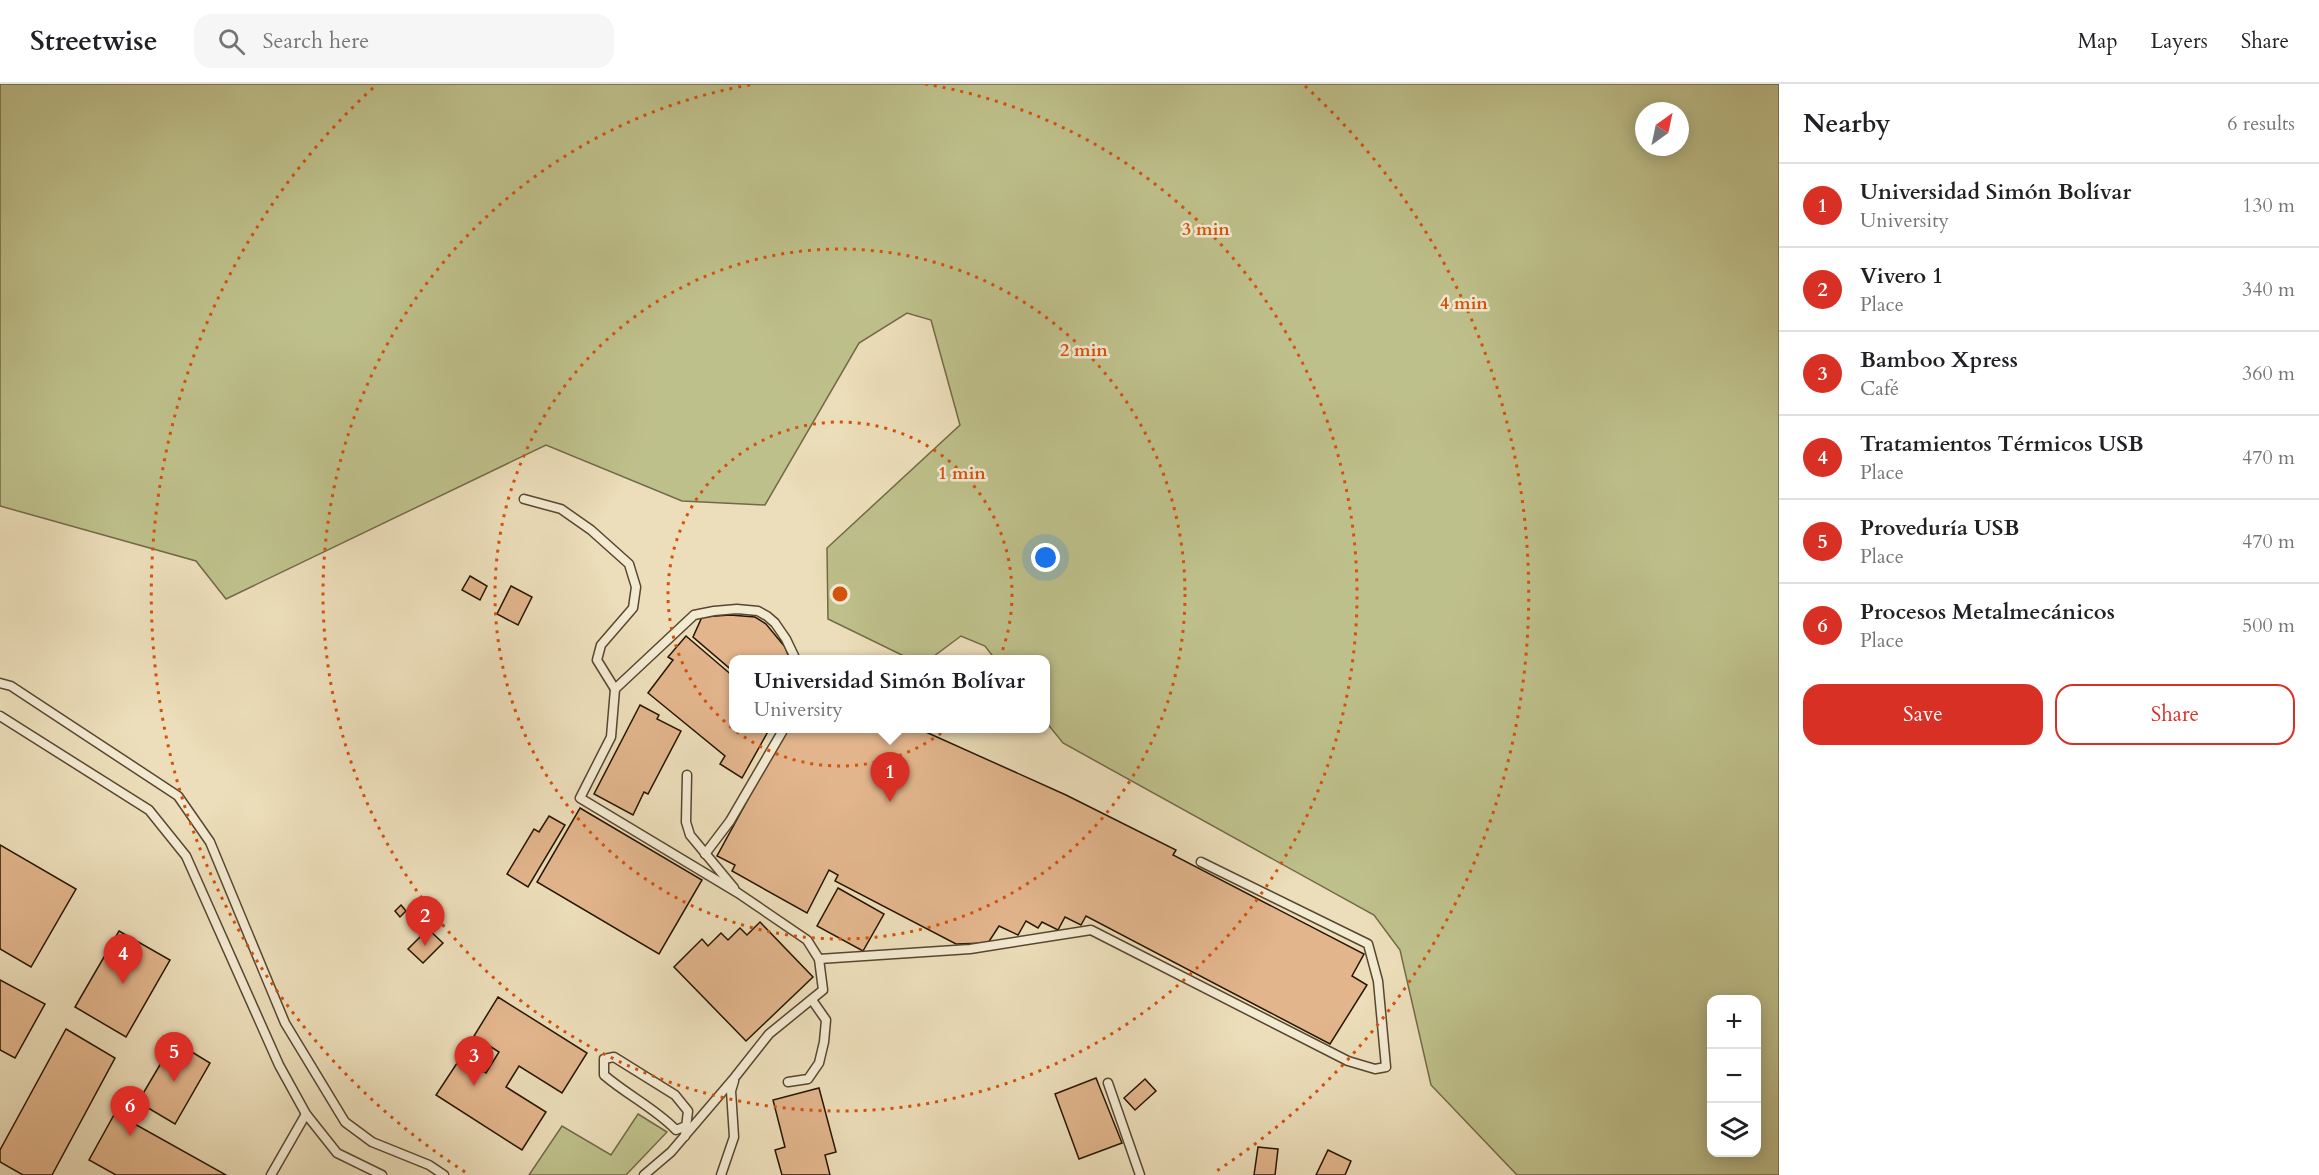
<!DOCTYPE html>
<meta charset="utf-8">
<style>
body{margin:0;font-family:Cardo,serif;background:#f6f6f6;color:#202124}
.controls{position:absolute;right:18px;bottom:18px;display:grid;overflow:hidden;border-radius:12px;box-shadow:0 3px 15px #0003}
.controls button{width:54px;height:54px;display:grid;place-items:center;padding:0;border:0;border-bottom:2px solid #e0e0e0;background:#fff;color:#202124;font:30px sans-serif}
.compass{position:absolute;left:1635px;top:18px;width:54px;height:54px;border-radius:50%;background:#fff;box-shadow:0 3px 15px #0003;rotate:33deg}
.you{position:absolute;left:1046px;top:474px;width:21px;height:21px;margin:-15px;border:4px solid #fff;border-radius:50%;background:#1a73e8;box-shadow:0 0 0 9px #1a73e833}
.badge{display:grid;place-items:center;width:39px;height:39px;border-radius:50%;background:#d93025;color:#fff;font-size:20px;font-weight:700}
.pin{position:absolute;translate:-50% -50px;filter:drop-shadow(0 2px 3px #0008)}
.pin::after{content:'';position:absolute;top:32px;width:21px;height:18px;background:inherit;clip-path:polygon(0 0,100% 0,50% 100%)}
.popup{position:absolute;left:729px;top:571px;width:321px;height:78px;box-sizing:border-box;display:grid;place-content:center;border-radius:12px;background:#fff;filter:drop-shadow(0 2px 4px #0005);font-size:20px;white-space:nowrap;color:#757577}
.popup b{font-size:22px;color:#202124}
.popup::after{content:'';position:absolute;left:50%;top:100%;margin-left:-12px;border:12px solid transparent;border-top-color:#fff}
.list{margin:0;padding:0;list-style:none}
h2{display:flex;justify-content:space-between;align-items:center;height:78px;margin:0;padding:0 24px;font-size:26px}
h2 small{font-size:20px;font-weight:400;color:#757577}
.list li{display:grid;grid-template-columns:39px 1fr auto;gap:18px;align-items:center;box-sizing:border-box;height:84px;padding:0 24px;border-top:2px solid #e0e0e0}
.list b{display:block;font-size:22px;white-space:nowrap}
.list p{margin:0;font-size:20px;white-space:nowrap;color:#757577}
.list em{font-size:20px;font-style:normal;color:#757577}
.actions{display:flex;gap:12px;padding:18px 24px}
.actions a{flex:1;padding:14px 0;border:2px solid #d93025;border-radius:18px;text-align:center;font-size:21px;color:#d93025}
.actions .main{background:#d93025;color:#fff}
.icon{flex:none;width:33px;height:33px;fill:none;stroke:currentColor;stroke-width:2;stroke-linecap:round;stroke-linejoin:round}
.map{position:relative;flex:none;width:1779px;height:1091px;overflow:hidden}
header{display:flex;align-items:center;gap:36px;box-sizing:border-box;height:84px;padding:0 30px;background:#fff;border-bottom:2px solid #e0e0e0}
header strong{font-size:28px}
nav{display:flex;gap:33px;margin-inline-start:auto;font-size:21px}
.search{width:420px;height:54px;background:#f6f6f6;display:flex;align-items:center;gap:15px;box-sizing:border-box;padding:0 21px;border-radius:18px;color:#757577;font-size:22px}
main{display:flex}
aside{flex:1;background:#fff}
.map>svg:first-child{display:block}
.green{fill:#bec08b;stroke:#726a46;stroke-width:1.5;fill-rule:evenodd}
.building{fill:#e2b58c;stroke:#271500;stroke-width:1.5}
.lines{fill:none;stroke-linecap:round;stroke-linejoin:round}
.service-casing{stroke:#58472e;stroke-width:11}
.service{stroke:#f3ead2;stroke-width:8}
.ring{fill:none;stroke:#d5520b;stroke-width:3;stroke-dasharray:3 6}
.centre{fill:#d5520b;stroke:#f3ead2;stroke-width:3}
.ring-label{font-size:18px;text-anchor:middle;font-weight:bold;fill:#d5520b;stroke:#f3ead2;stroke-width:5;stroke-linejoin:round;paint-order:stroke}
</style>
<header>
<strong>Streetwise</strong>
<div class="search"><svg class="icon" aria-label="search" viewBox="0 0 24 24"><circle cx="10" cy="10" r="6"/><path d="M15 15l6 6"/></svg>Search here</div>
<nav><a>Map</a><a>Layers</a><a>Share</a></nav>
</header>
<main>
<div class="map">
<svg width="1779" height="1091" viewBox="0 0 1779 1091">
<rect width="100%" height="100%" fill="#ecdeba"/>
<filter id="stains"><feTurbulence type="fractalNoise" baseFrequency=".00333" numOctaves="4"/><feColorMatrix values="0 0 0 0 .2 0 0 0 0 .09 0 0 0 0 .02 0 0 0 .5 -.17"/></filter>
<radialGradient id="worn" r=".72"><stop offset=".6" stop-color="#630" stop-opacity="0"/><stop offset="1" stop-color="#630" stop-opacity=".3"/></radialGradient>
<g class="green">
<path d="M0,0H1779V1091H1517L1431,1001L1400,866L1374,831L1063,659L1046,638V576L995,575L985,562L961,552L930,575H910L828,535L827,464L960,341L931,236L907,229L859,259L765,421L682,417L546,361L226,515L196,477L0,422ZM1644,27H1680V63H1644ZM1712,916H1756V1068H1712Z"/>
<polygon points="638,1030 667,1048 626,1091 529,1091 562,1042 611,1071"/>
</g>
<g class="building">
<polygon points="470,492 487,502 480,516 462,506"/>
<polygon points="511,502 532,513 518,541 497,530"/>
<polygon points="730,531 755,533 766,540 785,563 790,576 734,576 734,588 693,553 702,533"/>
<polygon points="686,552 734,593 734,644 770,644 742,694 720,680 725,672 648,609 673,576 668,573"/>
<polygon points="640,621 659,631 657,635 681,647 648,710 644,708 633,731 594,710"/>
<polygon points="787,644 917,644 1066,711 1176,766 1173,771 1364,870 1352,892 1367,901 1330,960 1086,832 1081,841 1065,833 1058,846 1042,838 1038,844 1026,837 1018,851 999,842 988,859 956,860 835,797 838,791 829,786 807,829 732,787 735,781 717,772"/>
<polygon points="580,724 702,796 659,870 537,798"/>
<polygon points="549,732 565,741 528,803 507,790 534,745 539,748"/>
<polygon points="0,761 76,805 31,883 0,865"/>
<polygon points="838,804 884,830 863,867 817,842"/>
<polygon points="401,821 406,827 400,833 395,827"/>
<polygon points="760,838 813,893 746,957 674,883 702,855 708,862 721,849 728,856 740,844 747,851"/>
<polygon points="428,845 443,859 423,879 408,865"/>
<polygon points="119,847 170,876 126,953 75,923"/>
<polygon points="0,896 45,920 15,974 0,966"/>
<polygon points="498,913 587,969 562,1009 519,982 506,1003 546,1028 522,1066 436,1011 461,973 486,989 499,968 474,952"/>
<polygon points="66,945 115,974 52,1091 23,1091 0,1078 0,1066"/>
<polygon points="174,957 210,979 175,1040 138,1018"/>
<polygon points="1096,994 1122,1059 1079,1075 1055,1010"/>
<polygon points="1145,995 1156,1007 1135,1026 1124,1014"/>
<polygon points="819,1004 836,1068 825,1071 830,1091 782,1091 775,1066 785,1063 773,1016"/>
<polygon points="115,1029 226,1091 116,1091 89,1076"/>
<polygon points="1258,1063 1278,1065 1275,1091 1254,1091"/>
<polygon points="1328,1066 1351,1077 1345,1091 1316,1091"/>
</g>
<g class="lines">
<defs>
<g id="service">
<polyline points="524,415 561,425 591,446 629,480 636,503 633,524 601,561 597,576 615,605"/>
<polyline points="0,599 11,602 178,712 210,758 285,939 345,1038 372,1058 429,1081 444,1091"/>
<polyline points="0,632 149,726 186,772 279,981 306,1030 337,1069 382,1091"/>
<polyline points="687,691 686,738 690,751 734,804"/>
<polyline points="705,770 730,737 782,648"/>
<polyline points="819,875 970,865 1091,846 1348,977 1375,985 1386,983 1378,897 1368,860 1201,778"/>
<polyline points="788,998 808,995 819,979 824,958 826,936 812,916"/>
<polyline points="1108,999 1140,1091"/>
<path d="M685,1052L688,1027L675,1011L614,973L604,975V991C627,1011 655,1024 676,1046L686,1042"/>
<polyline points="271,1091 306,1030"/>
<polyline points="644,1091 671,1068 735,993 769,950 823,906 819,875 807,856 738,809 580,714 611,653 615,605 694,531 714,527 737,525 758,527 767,532 775,539 786,555 796,576"/>
<polyline points="721,1091 734,1053 731,1007 734,997"/>
</g>
</defs>
<use href="#service" class="service-casing"/>
<use href="#service" class="service"/>
</g>
<g class="ring">
<circle cx="840" cy="510" r="172"/>
<circle cx="840" cy="510" r="345"/>
<path d="M925 0A517 517 0 1 1 755 0"/>
<path d="M465 1088A689 689 0 0 1 375 2M1305 2A689 689 0 0 1 1215 1088"/>
</g>
<circle cx="840" cy="510" r="9" class="centre"/>
<g class="ring-label">
<text x="1206" y="151">3 min</text>
<text x="1464" y="225">4 min</text>
<text x="1084" y="272">2 min</text>
<text x="962" y="395">1 min</text>
</g>
<rect width="100%" height="100%" filter="url(#stains)"/>
<rect width="100%" height="100%" fill="url(#worn)"/>
</svg>
<div class="controls">
<button>+</button>
<button>−</button>
<button><svg class="icon" aria-label="layers" viewBox="0 0 24 24"><path d="M12 4l9 5-9 5-9-5zM3 14l9 5 9-5"/></svg></button>
</div>
<svg class="compass" viewBox="-18 -18 36 36"><path d="M0-13l5 13h-10z" fill="#e53935"/><path d="M0 13l5-13h-10z" fill="#757577"/></svg>
<div class="you"></div>
<div class="pin badge" style="left:890px;top:718px">1</div>
<div class="popup"><b>Universidad Simón Bolívar</b>University</div>
<div class="pin badge" style="left:425px;top:862px">2</div>
<div class="pin badge" style="left:474px;top:1002px">3</div>
<div class="pin badge" style="left:123px;top:900px">4</div>
<div class="pin badge" style="left:174px;top:998px">5</div>
<div class="pin badge" style="left:130px;top:1052px">6</div>
</div>
<aside>
<h2>Nearby<small>6 results</small></h2>
<ul class="list">
<li><span class="badge">1</span><div><b>Universidad Simón Bolívar</b><p>University</p></div><em>130 m</em></li>
<li><span class="badge">2</span><div><b>Vivero 1</b><p>Place</p></div><em>340 m</em></li>
<li><span class="badge">3</span><div><b>Bamboo Xpress</b><p>Café</p></div><em>360 m</em></li>
<li><span class="badge">4</span><div><b>Tratamientos Térmicos USB</b><p>Place</p></div><em>470 m</em></li>
<li><span class="badge">5</span><div><b>Proveduría USB</b><p>Place</p></div><em>470 m</em></li>
<li><span class="badge">6</span><div><b>Procesos Metalmecánicos</b><p>Place</p></div><em>500 m</em></li>
</ul>
<div class="actions"><a class="main">Save</a><a>Share</a></div>
</aside>
</main>
